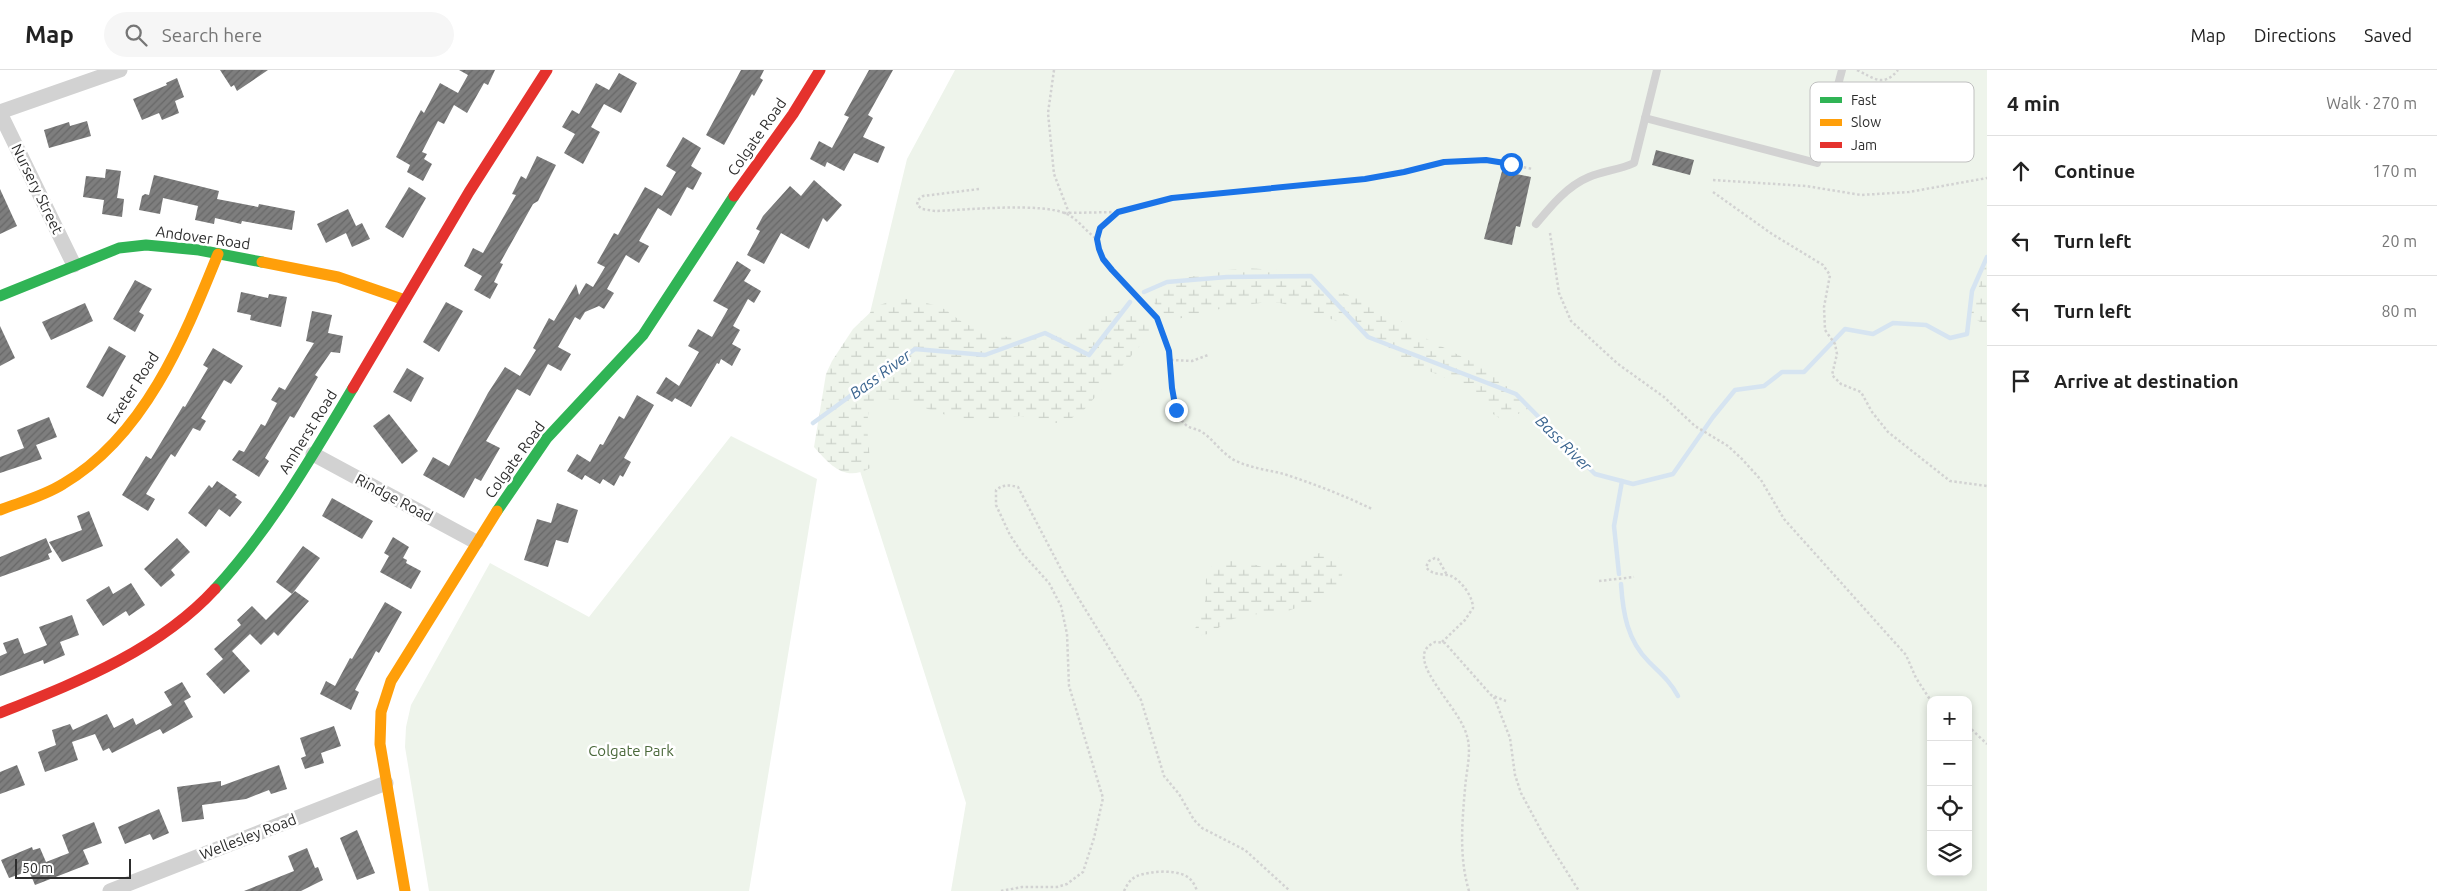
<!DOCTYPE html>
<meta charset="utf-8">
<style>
body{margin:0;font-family:Ubuntu,sans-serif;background:#f6f6f6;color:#222}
.controls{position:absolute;right:15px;bottom:15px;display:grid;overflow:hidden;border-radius:10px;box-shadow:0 2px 8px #0003}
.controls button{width:45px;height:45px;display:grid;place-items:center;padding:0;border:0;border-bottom:1px solid #e0e0e0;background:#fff;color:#222;font:25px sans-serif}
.scale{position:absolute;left:15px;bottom:12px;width:116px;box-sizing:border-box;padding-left:5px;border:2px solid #2d2d2d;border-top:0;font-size:14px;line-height:18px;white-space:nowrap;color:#2d2d2d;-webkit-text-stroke:4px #fff;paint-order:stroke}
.stop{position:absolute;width:15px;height:15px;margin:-11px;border:4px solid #1a73e8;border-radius:50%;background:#fff}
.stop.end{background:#1a73e8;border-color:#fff;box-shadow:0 1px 5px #0008}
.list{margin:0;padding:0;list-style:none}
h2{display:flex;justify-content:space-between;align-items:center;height:65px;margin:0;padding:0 20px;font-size:21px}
h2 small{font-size:16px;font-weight:400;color:#767676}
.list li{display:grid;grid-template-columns:32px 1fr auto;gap:15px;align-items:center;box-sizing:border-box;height:70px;padding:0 20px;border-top:1px solid #e0e0e0}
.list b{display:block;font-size:19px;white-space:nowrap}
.list em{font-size:16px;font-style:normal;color:#767676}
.icon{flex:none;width:28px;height:28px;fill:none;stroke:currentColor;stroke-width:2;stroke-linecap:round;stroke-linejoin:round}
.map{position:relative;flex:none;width:1987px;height:821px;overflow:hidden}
header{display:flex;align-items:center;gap:30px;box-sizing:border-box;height:70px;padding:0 25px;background:#fff;border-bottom:1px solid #e0e0e0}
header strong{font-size:24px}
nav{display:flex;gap:28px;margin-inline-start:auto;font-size:18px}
.search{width:350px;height:45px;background:#f6f6f6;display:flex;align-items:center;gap:12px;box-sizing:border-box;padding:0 18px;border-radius:28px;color:#767676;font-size:19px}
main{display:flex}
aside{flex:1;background:#fff}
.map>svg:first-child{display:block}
.green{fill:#eef4eb;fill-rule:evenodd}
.wetland{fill:url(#wetland-marsh)}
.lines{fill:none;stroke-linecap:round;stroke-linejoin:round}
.stream{stroke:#d6e4f1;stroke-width:4.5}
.building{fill:url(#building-hatch)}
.path{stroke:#d2d2d2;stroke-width:2.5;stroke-dasharray:2.5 2.5;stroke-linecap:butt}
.lane{stroke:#d2d2d2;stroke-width:8}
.street{stroke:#d2d2d2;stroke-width:15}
.fast{stroke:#30b455;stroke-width:11}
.slow{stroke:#ff9f0a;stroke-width:11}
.jam{stroke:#e5322d;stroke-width:11}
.route{stroke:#1a73e8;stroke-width:6}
.labels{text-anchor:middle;stroke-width:5;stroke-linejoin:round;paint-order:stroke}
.street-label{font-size:15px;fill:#2d2d2d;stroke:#fff}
.park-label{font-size:15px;fill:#4a683a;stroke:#fff}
.water-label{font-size:16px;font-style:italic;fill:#3a648f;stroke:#fff}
.key{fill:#fff;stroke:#c0c0c0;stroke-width:1}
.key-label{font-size:14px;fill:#2d2d2d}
</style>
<header>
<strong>Map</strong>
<div class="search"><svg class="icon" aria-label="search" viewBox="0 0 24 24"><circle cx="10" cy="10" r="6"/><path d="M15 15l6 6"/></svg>Search here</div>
<nav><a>Map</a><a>Directions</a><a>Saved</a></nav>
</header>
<main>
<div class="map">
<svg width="1987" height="821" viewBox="0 0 1987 821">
<defs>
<pattern id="wetland-marsh" width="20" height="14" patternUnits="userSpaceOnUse" patternTransform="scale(1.25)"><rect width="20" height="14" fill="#eef4eb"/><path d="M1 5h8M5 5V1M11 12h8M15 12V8" fill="none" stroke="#ccd2ca"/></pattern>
<pattern id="building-hatch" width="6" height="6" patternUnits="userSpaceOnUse" patternTransform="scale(1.25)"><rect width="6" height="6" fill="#7e7e7e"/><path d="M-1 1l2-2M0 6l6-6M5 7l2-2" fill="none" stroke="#686868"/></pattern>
</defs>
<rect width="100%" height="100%" fill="#fff"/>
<g class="green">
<path d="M955,0H1987V821H951L966,733L844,351L907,89ZM1931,630H1968V802H1931Z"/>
<polygon points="731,366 817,409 749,821 429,821 405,677 406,657 411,635 490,493 589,547"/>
</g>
<g class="wetland">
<polygon points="1987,190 1987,256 1970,246"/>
<polygon points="1246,198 1278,200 1366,231 1396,247 1417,264 1508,310 1523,322 1530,338 1504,351 1493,344 1476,323 1456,315 1442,306 1412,295 1347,255 1307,240 1280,233 1260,233 1207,241 1178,249 1161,244 1149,224 1167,212 1218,201"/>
<path d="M900,228C915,230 931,233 944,239C951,242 956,249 963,252C987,266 1020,271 1048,267C1056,266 1066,265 1074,262C1095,254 1116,232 1140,244C1148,248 1152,254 1152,262L1083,341L1067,351L1050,354L1020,346L983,350L958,349L901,330L881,329L869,339C865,361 870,376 870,398C845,412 831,396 814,377L826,304L832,291L853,259L877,236Z"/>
<polygon points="1326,481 1333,482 1344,494 1341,511 1332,524 1288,541 1249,545 1233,549 1208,564 1197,566 1195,559 1205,534 1206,507 1212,496 1224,491 1244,491 1262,497 1294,491"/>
</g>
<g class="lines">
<g class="stream">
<polyline points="1144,222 1167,212 1227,207 1311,206 1368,267 1516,324 1595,404 1633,414 1673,404 1713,347 1735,320 1764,316 1782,302 1804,302 1845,259 1873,264 1893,253 1926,255 1950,268 1967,264 1972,221 1987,187"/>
<polyline points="813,353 915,279 985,285 1045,263 1089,285 1130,232"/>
<polyline points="1619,504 1614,456 1622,411"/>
<path d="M1621,514C1623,543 1627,570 1649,592C1661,604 1670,611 1678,626"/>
</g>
</g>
<g class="building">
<polygon points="220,0 268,0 237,21 234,15 231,17"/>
<polygon points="459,0 495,0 488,15 484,13 467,43 454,35 444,54 438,51 422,82 427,84 424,89 432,94 423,111 407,102 410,95 396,87 421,40 424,43 440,13 458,23 468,5"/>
<polygon points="741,0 764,0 760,8 763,10 754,26 752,24 724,75 706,65"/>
<polygon points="869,0 893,0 868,45 873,48 863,67 885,77 878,93 854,83 844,101 827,92 825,97 810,89 819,71 832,78 849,47 844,45"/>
<polygon points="619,3 637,13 621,43 604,34 591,57 600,62 583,94 564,83 575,64 562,57 572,40 579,44 596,13 609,20"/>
<polygon points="177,8 184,27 175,31 179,43 162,50 159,43 142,50 133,29 167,15 166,13"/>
<polygon points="87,51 91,66 49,78 44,60 69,52 70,56"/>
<polygon points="683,67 701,78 691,96 702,103 693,120 687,117 671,146 658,138 639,171 649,176 639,193 626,185 607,219 614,223 604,239 599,236 585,242 580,250 575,247 558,277 571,284 561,301 548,294 530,326 517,319 486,371 500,378 481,411 475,408 464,428 423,405 433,387 449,396 488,323 505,297 520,306 536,280 533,278 549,248 554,251 576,214 579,225 586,213 593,217 605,197 597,193 614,163 618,165 645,117 662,126 676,102 666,96"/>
<polygon points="1656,80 1694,90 1690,105 1652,95"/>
<polygon points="537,86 556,95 538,131 533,134 500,193 503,194 494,212 498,214 490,229 474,220 482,206 464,196 473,178 483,183 516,125 512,124 521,106 526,109"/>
<polygon points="106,99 121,101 117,128 124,129 122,147 102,144 104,130 83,127 86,106 105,108"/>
<polygon points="1502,101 1531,107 1520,157 1516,156 1512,175 1484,169"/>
<polygon points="154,105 219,121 217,129 258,137 259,134 295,141 292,160 242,151 241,154 215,148 214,154 195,150 198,136 163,128 160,144 139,140 142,126 145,124 149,125"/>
<polygon points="814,110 842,135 827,152 823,148 809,179 781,163 764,194 747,185 760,161 756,159 763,146 790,116 801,126"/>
<polygon points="409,117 426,128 403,168 385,157"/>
<polygon points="0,119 17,156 0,164"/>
<polygon points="348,139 356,156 362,153 370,169 352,177 346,163 326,173 317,154"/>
<polygon points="737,191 751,200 744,211 761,221 754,233 748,229 733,256 740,260 732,274 741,279 732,296 721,289 719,294 717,293 691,337 675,328 672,332 656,323 666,307 679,316 699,282 688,276 698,259 712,267 728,239 713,231"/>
<polygon points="135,210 152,219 139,242 144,245 135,262 113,249"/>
<polygon points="241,222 268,228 269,224 287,227 281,257 250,250 251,245 237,242"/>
<polygon points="446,232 463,241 439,282 423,272"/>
<polygon points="85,233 93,251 51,270 42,252"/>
<polygon points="312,241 332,245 328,263 343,266 340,283 331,282 315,305 318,307 294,348 290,346 265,388 269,391 259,407 232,390 239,380 244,382 261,354 265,356 277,333 271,330 279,317 285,320 314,273 306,271"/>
<polygon points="0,256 15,288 0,296"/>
<polygon points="109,276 126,286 103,327 86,317"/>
<polygon points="213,278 243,296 231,314 224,310 201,348 206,351 200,361 193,358 175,387 171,384 146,424 155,429 148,441 122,425 146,386 151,389 183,336 185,337 208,298 203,295"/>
<polygon points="407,298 424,308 411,332 393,322"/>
<polygon points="637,325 654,335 624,388 631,392 623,407 620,405 614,416 603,409 600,414 585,405 582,410 567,401 577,384 590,392 600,374 603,375 619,346 624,349"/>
<polygon points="389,344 418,381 402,394 373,356"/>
<polygon points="49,347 57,367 36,375 42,389 0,403 0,387 24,378 17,360"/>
<polygon points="217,411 237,425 235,427 242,432 230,447 219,439 206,457 188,443 209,415 212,418"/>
<polygon points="332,428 373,451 362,469 322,446"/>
<polygon points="557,433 578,440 568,473 556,470 548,497 524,490 537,449 551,453"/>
<polygon points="89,441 103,476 62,492 49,472 82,460 77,446"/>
<polygon points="393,467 409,477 403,488 407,490 406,493 421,501 411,519 380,502 389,486 384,483"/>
<polygon points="46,468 52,482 48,484 50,489 0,507 0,487"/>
<polygon points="177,468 190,482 171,500 175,505 161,517 144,499"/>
<polygon points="303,476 320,488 292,524 276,512"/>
<polygon points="131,513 145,535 129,546 126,541 103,556 86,530 109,516 113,524"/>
<polygon points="295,521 309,531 278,566 274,562 261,575 250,564 232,581 250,601 224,624 206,604 223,589 214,579 241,555 237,550 252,536 266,550"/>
<polygon points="385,532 402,542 379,583 376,581 355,620 359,622 351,640 320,624 326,611 335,616 350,588 352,589"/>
<polygon points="72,545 79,565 60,572 65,585 44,594 43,590 0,606 0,586 7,583 3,573 18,568 24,584 47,575 39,557"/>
<polygon points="182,612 191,627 184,631 193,647 163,664 160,659 112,683 109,678 103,681 95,664 72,672 78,690 45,702 38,682 56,675 52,660 70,654 73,660 107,644 114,658 133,648 136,655 172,635 164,622"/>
<polygon points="334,656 341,676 321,683 324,693 305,699 301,688 306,686 300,668"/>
<polygon points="17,695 25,715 0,724 0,702"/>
<polygon points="279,695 287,719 271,724 269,720 246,729 202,735 204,749 182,752 177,717 221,711 221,716"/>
<polygon points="159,739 169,763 153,770 150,764 125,774 118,757"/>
<polygon points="94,752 102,773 83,780 89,794 35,815 29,801 9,808 1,790 32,777 33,780 40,778 46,792 69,783 62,765"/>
<polygon points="357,760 375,803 357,810 340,768"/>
<polygon points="307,778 315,798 318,797 323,810 301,821 244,821 294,801 288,786"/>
</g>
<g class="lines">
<g class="path">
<polyline points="1054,0 1048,43 1054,104 1069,143"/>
<path d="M1857,0C1874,8 1883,18 1898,0"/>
<polyline points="1713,110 1806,116 1861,125 1909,122 1987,108"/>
<path d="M979,119L923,126L918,130L917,135L922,139L935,141C967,140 1041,132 1067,144C1079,150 1086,162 1097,169"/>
<polyline points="1713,122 1772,164 1823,195 1830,205 1824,237 1825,260 1835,274 1837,284 1832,305 1841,314 1861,322 1872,342 1888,362 1950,411 1987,416"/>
<polyline points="1064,143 1118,142 1173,128 1365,109 1453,91 1486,90 1533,99"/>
<path d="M1117,144C1112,149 1104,153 1100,159C1082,186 1151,232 1161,256C1174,284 1165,336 1185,354C1189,359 1196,358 1202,362C1214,370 1222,384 1236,391C1251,398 1268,400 1284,404C1314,414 1343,425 1372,439"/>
<polyline points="1550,163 1559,223 1571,251 1618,294 1664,327 1695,356 1728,376 1742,389 1761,410 1784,449 1906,585 1916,608 1931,631"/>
<polyline points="1171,290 1192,291 1208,285"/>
<polyline points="1599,511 1634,507"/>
<path d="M1442,572L1465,550L1473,538C1473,527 1462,511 1451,506C1443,503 1432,506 1426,497L1429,491L1435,488L1438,489L1447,505"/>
<polyline points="1494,627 1510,668 1515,705 1521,723 1543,764 1579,821"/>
<polyline points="1968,656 1987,674"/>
<path d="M1001,821L1022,817H1057L1067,814L1083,802L1094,768L1103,728L1069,616L1067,564L1061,536L1049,513L1022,483L1010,465L996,435V420C1004,414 1009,415 1018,417L1063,503L1141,630L1164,706L1179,724L1194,750L1202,758L1245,780L1290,821"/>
<path d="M1124,821C1127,815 1130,809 1137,806C1150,801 1181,798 1191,810C1194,813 1196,818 1197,821"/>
<path d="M1469,821C1459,788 1462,753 1465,719C1466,701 1472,683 1467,666C1461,642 1423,607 1424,586C1424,579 1429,575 1435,572L1445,573L1491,625L1506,631"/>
</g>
<g class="lane">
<polyline points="1645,48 1817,93 1842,0"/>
<path d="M1536,154C1550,137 1567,116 1589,107C1603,101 1619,100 1634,93L1657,0"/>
</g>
<g class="street">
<polyline points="0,42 120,0"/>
<polyline points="0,43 74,195"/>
<polyline points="313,384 476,472"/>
<polyline points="110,821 386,713"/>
</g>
<g class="fast">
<polyline points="0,226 119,178 146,175 199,180 262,192"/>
<polyline points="497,441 547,368 643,265 734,126"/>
<path d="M215,519C271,458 311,388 353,318"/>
</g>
<g class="slow">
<polyline points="262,192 338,207 405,230"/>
<path d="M0,440C21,432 44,426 63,414C145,366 184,268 218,184"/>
<polyline points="405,821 380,674 381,642 391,611 497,441"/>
</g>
<g class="jam">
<polyline points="734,126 793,44 820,0"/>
<polyline points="353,318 469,122 547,0"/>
<path d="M0,643C77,612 158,581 215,519"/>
</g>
</g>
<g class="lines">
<polyline class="route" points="1176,340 1172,318 1169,281 1157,248 1112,200 1103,189 1099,179 1097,169 1100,158 1118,142 1172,128 1365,109 1404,102 1444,92 1486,90 1511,94"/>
</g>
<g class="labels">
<g class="street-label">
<text transform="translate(757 67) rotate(-55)" y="5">Colgate Road</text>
<text transform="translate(37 119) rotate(64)" y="5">Nursery Street</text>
<text transform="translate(203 168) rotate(8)" y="5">Andover Road</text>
<text transform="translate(133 318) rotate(-57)" y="5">Exeter Road</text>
<text transform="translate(308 362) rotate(-58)" y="5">Amherst Road</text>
<text transform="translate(515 390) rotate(-54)" y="5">Colgate Road</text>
<text transform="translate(394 428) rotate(28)" y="5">Rindge Road</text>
<text transform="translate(248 767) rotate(-21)" y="5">Wellesley Road</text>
</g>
<g class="park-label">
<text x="631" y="686">Colgate Park</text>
</g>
<g class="water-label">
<text transform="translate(880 304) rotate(-36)" y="6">Bass River</text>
<text transform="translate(1564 373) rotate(45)" y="6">Bass River</text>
</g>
</g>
<rect x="1810" y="12" width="164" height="80" rx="8" class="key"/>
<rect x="1820" y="27" width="22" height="6" fill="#30b455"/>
<rect x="1820" y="49" width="22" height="7" fill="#ff9f0a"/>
<rect x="1820" y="72" width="22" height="6" fill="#e5322d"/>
<g class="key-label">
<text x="1851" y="35">Fast</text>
<text x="1851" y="57">Slow</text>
<text x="1851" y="80">Jam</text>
</g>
</svg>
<div class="controls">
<button>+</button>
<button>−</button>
<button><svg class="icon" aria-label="locate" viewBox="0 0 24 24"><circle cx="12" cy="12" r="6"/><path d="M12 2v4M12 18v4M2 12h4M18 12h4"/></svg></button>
<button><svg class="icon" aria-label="layers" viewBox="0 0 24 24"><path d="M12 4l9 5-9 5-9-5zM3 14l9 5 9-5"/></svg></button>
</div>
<div class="scale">50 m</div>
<div class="stop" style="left:1511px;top:94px"></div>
<div class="stop end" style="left:1176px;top:340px"></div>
</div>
<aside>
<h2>4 min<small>Walk · 270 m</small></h2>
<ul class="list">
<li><svg class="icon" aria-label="ahead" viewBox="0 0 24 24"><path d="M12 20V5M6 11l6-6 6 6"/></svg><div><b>Continue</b></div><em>170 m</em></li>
<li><svg class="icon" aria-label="left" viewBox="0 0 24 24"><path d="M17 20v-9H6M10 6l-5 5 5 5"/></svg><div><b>Turn left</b></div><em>20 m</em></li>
<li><svg class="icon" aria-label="left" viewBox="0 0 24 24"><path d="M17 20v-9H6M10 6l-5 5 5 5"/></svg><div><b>Turn left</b></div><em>80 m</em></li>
<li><svg class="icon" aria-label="arrive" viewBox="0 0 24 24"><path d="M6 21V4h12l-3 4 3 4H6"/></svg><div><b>Arrive at destination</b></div></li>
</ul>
</aside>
</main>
